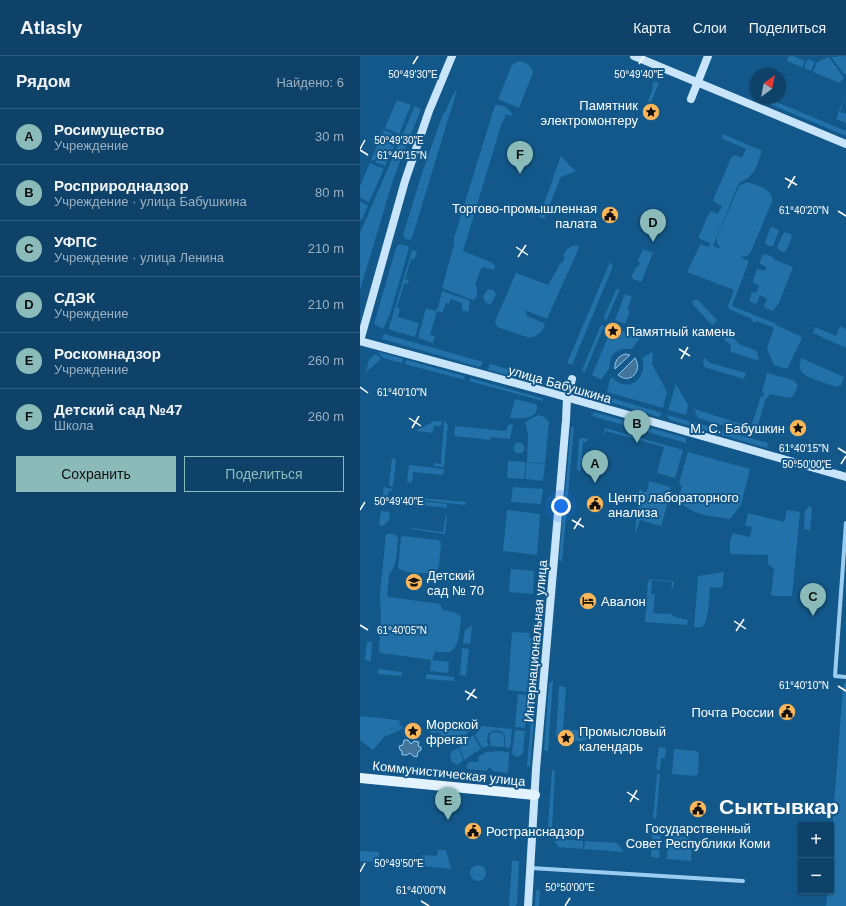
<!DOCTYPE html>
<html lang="ru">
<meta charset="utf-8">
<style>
body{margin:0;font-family:Arial,sans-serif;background:#1c4d71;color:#f1f3f6}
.controls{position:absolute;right:12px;bottom:12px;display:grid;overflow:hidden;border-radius:0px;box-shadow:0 1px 3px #0004}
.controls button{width:36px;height:36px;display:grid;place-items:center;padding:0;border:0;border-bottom:1px solid #2e5b7c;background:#0e4268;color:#f1f3f6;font:20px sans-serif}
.compass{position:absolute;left:390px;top:12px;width:36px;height:36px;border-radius:50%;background:#0e4268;box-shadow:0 1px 3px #0004;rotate:32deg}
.you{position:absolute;left:201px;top:450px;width:14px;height:14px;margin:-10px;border:3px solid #fff;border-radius:50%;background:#1a73e8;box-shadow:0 0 0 6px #1a73e833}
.badge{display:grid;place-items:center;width:26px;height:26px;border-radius:50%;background:#8bbbb9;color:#111;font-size:13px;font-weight:700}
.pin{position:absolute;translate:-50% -33px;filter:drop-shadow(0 1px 2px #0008)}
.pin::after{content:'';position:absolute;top:21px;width:14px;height:12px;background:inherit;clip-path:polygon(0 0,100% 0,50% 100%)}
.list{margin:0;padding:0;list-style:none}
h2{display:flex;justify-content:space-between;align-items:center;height:52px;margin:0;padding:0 16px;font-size:17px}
h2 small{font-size:13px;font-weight:400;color:#9bb0c0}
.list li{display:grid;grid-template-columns:26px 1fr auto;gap:12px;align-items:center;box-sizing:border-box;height:56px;padding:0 16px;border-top:1px solid #2e5b7c}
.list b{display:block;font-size:15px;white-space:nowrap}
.list p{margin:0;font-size:13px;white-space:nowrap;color:#9bb0c0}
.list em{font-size:13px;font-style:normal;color:#9bb0c0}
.actions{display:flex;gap:8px;padding:12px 16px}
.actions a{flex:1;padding:9px 0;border:1px solid #8bbbb9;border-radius:0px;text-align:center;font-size:14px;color:#8bbbb9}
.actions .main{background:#8bbbb9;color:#111}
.map{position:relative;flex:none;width:486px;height:850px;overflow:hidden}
header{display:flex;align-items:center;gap:24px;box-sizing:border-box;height:56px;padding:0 20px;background:#0e4268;border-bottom:1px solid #2e5b7c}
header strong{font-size:19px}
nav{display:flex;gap:22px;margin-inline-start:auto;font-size:14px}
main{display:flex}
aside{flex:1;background:#0e4268}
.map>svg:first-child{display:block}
.green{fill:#2271a8}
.water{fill:#43759a;stroke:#8bcaf3}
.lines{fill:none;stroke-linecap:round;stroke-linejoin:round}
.street{stroke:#9acdf0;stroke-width:4}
.secondary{stroke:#c8e5fb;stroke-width:8}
.primary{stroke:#e3f2ff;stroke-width:10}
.ticks{fill:none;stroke:#fff;stroke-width:1.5}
.labels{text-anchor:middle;stroke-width:4;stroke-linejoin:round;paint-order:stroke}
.poi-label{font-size:13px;fill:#fff;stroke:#13588a;text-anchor:start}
.street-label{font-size:13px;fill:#fff;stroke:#13588a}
.town-label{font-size:21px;font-weight:bold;fill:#fff;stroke:#13588a}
.ticks-label{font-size:10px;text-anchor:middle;fill:#fff;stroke:#13588a;stroke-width:4;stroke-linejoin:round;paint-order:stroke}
</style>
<header>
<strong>Atlasly</strong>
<nav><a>Карта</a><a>Слои</a><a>Поделиться</a></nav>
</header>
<main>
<aside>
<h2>Рядом<small>Найдено: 6</small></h2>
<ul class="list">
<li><span class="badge">A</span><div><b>Росимущество</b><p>Учреждение</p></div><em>30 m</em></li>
<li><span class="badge">B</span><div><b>Росприроднадзор</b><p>Учреждение · улица Бабушкина</p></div><em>80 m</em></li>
<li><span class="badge">C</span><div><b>УФПС</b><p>Учреждение · улица Ленина</p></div><em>210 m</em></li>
<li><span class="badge">D</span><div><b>СДЭК</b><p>Учреждение</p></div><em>210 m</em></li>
<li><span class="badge">E</span><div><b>Роскомнадзор</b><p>Учреждение</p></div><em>260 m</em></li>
<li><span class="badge">F</span><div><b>Детский сад №47</b><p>Школа</p></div><em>260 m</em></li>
</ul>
<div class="actions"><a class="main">Сохранить</a><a>Поделиться</a></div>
</aside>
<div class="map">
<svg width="486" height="850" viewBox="0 0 486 850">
<rect width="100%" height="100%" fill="#13588a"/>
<g class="green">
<polygon points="429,0 433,0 445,5 442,11 427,5"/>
<polygon points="486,0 486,16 485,19 471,1"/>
<polygon points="469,1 484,22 479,27 453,16 457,6"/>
<polygon points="448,3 455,6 451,15 444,12"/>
<path d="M159,5C165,6 172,9 173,16L159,52L138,43L152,9Z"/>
<polygon points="294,25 299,27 291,46 288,45 293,32 292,30"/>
<polygon points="97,34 52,182 50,184 46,183 43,179 63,114 82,61 86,54 95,35"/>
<polygon points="486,37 480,56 486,58 486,67 476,63"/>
<polygon points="400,42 407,42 486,75 486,80 400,44"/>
<polygon points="37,44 51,49 39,78 25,72"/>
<path d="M135,49C141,48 150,52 152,58L151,60L146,58L143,66H142L103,195L133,207L135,211L134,214L123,211L121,213L115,229C118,234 118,238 115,243L113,244L84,233L82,232L94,189V182Z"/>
<polygon points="55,50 61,53 34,121 0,234 0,177"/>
<polygon points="24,74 38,80 32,95 12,105 11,104"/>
<path d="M363,78L402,95C399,102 397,113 391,119C387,124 381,124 378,129L353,190L361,193L357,187V181L379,130L387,126C397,129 414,133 412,146L391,195L388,200L380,201L389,205L372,250L417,268L416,269L440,280L442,282L427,313L414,309L407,292L414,272L397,265L393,267L392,263L369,253L368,250L374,234L327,216L340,189L341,188L348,191L350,187L338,182L349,157L351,155L358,158L362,150L354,146L353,144L371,102L374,99L382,102L386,93L361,82Z"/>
<polygon points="31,97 25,110 14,106"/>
<polygon points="201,100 211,111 216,115 201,121 184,163 179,161"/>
<polygon points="10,107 24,113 9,146 0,142 0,130"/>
<polygon points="0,146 8,149 2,164 0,163"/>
<path d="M412,171L419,174L413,190C410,191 406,190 405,186L410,173Z"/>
<path d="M425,176L431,178L432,181L426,195C423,197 419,195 417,191L423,178Z"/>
<polygon points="39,188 48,190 49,192 30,258 23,273 14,268 36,192"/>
<path d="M217,189L219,191L218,194L187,263L167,255H166V259L185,268C183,275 179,280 170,282L137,271L135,265L156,217L188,229C192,221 197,215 200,207H202L205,201L203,200C206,193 209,190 217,189Z"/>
<polygon points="283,193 293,197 281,226 271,222 276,211 278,211 280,207 278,205"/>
<polygon points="52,194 57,196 54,204 51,203 45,223 49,224 47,228 44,227 37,252 40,253 38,261 59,267 55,281 31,274 29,272"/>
<polygon points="405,198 413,201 413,203 433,211 419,247 413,255 405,252 404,250 407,243 400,239 397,247 395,248 389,245 392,236 396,237 399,230 394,227 393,225 397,213 399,213 405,215 406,211 399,207 403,199"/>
<polygon points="250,206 253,210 212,309 207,307"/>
<polygon points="128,233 134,234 136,239 131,248 128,248 124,244 123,240"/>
<polygon points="260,233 246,265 245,264 244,261 256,234"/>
<polygon points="82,235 109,244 110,247 108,256 102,254 102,247 91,243 89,247 86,247 82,257 77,255 70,279 75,280 73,287 58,282 66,252 75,255 78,252"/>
<polygon points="265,238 272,241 267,254 270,255 265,268 255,264"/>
<polygon points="334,244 338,244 356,263 357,265 353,269 351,268 333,249 332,246"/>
<polygon points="241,269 244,270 225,316 222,314"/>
<polygon points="480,270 486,273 486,292 453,277 455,271 476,280"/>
<polygon points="363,271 379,288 397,295 399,305 371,296 371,290 358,276"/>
<polygon points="257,273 280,282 272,293 262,293 253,298 251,302 249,313 241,324 232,319 250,276 255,278"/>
<polygon points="24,278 123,306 121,310 119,311 22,283"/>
<polygon points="18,296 41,302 43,303 42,307 23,302 18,297"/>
<path d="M292,296L293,299L292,308L307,336L303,352L247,336L250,323L253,322C267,338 289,322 282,302Z"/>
<polygon points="16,298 21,303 6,316 9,303"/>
<polygon points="345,302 350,307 386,317 384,323 344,311 343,304"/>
<path d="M441,302L484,321L481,329L476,331C469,328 444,322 441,315C439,311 440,306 441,302Z"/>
<polygon points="47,304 104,320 105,324 45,308"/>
<polygon points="130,308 181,322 180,327 128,314"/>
<polygon points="407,317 433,324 438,329 434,339 430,342 409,338 408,342 406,342 395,379 338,362 334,353 391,371 401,340 403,341 404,337 402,336"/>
<polygon points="110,322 181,342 183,343 183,345 109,325"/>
<polygon points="316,328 328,349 326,359 308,354"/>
<polygon points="234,337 302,357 299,361 233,341"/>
<path d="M155,343L175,348L177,350C178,364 159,363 150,362Z"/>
<polygon points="234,356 326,382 326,387 232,360"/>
<polygon points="180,359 186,362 189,366 185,407 167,406 168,378 165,366 176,360"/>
<polygon points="307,359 408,387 407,392 310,364"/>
<polygon points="74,365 82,365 81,370 74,370 73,377 56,375"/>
<polygon points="84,365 88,369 84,411 74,410 74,407 81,408"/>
<polygon points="151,368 153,368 150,383 131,381 130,384 94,380 95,370 146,375 148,369"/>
<polygon points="211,371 214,371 202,506 199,503"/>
<polygon points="245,372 323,394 315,422 297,417 304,391 246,375 245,378 244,377"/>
<polygon points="221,382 228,383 226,386 223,386 221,415 217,414 219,384"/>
<circle cx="159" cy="392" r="5.5"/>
<path d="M328,396L390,413L381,449L370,463C349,459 334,461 318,444L322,431L319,427Z"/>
<polygon points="32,402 36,404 33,430 29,430"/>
<polygon points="148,405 166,406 164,423 147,422"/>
<polygon points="167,406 185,408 183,425 165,423"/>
<polygon points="49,409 84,413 83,419 53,416 52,427 47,426"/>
<polygon points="289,425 310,431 311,435 301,470 280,464 276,476 275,475 279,435 281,433 283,436 287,436"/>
<polygon points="24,431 32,433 32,435 29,435 27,443 22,442"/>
<polygon points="153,431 183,433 181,448 151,446"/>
<polygon points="51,441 106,446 105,449 51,443"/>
<polygon points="51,444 87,448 87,452 51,448"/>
<polygon points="449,450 452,452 450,474 444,473 445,455"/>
<polygon points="147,454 180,458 177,499 143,495"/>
<polygon points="427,454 440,456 432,540 414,540 411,539 414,513 412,511 408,508 408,499 370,498 370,485 373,477 390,481 392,471 385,470 388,457 424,466"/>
<polygon points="21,455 30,456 29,464 23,470 19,469"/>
<polygon points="86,458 87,461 85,478 51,473 52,472 83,476"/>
<path d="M26,478H33L38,481L36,504L33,513L29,519L27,539L29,541L80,548L83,554L94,556L101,560C100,569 100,594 89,596C85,597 79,596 75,595L72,604L21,597L19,595L21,560L20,538Z"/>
<path d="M42,480L78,484L81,487L79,509L75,518C65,517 45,518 38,512L41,481Z"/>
<polygon points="151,513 174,515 173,538 149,536"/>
<path d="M364,516L362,532L350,531C349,540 349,564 343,570C341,572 337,571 334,571L338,520Z"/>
<polygon points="290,523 312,525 314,526 313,532 311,533 312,526 292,524 291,538 295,538 293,557 309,558 309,556 315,561 328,564 327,569 285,566 288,526"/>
<polygon points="112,570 110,588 103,587 105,574"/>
<polygon points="152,576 170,577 169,582 172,582 168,636 148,634"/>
<polygon points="7,586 12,586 11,605 5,604"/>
<polygon points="102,592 109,593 106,620 100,619"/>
<polygon points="71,604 89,606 88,617 70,615"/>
<polygon points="18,613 42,616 42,620 18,618"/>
<polygon points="66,618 94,621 94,625 66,623"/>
<polygon points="193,624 188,695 184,694 189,628"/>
<polygon points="486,625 486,850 466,850 468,835 471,835 471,788 483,631"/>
<polygon points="199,630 206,631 203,673 238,676 238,680 221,685 199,683 196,681"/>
<polygon points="158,638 168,639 165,672 155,671"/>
<polygon points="173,641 176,643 170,711 167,710"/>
<polygon points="0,660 38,664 40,665 39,669 42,670 43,672 38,675 32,672 29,674 32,673 38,675 24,681 13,694 0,684 0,668 8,668 0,668"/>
<polygon points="78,666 115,670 105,679 101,678 100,682 85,690 79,687 83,683 81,678 77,676 72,678 68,672 72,671 73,669"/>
<path d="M122,670L152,673L150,692L145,691V682L144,677C138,673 132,674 128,678L127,685L129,690L122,692L115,679Z"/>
<polygon points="155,674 165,675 163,696 162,699 157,701 153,699 152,696"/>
<polygon points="133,676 142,677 144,680 144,691 131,690 129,680 131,677"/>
<polygon points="113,679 121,693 114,697 104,704 103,699 99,692"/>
<polygon points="299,691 306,692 305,702 301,702 300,714 296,713"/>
<polygon points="98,692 102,700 103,705 98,709 92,706 90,700 92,695"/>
<polygon points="314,693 336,695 339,698 338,718 335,720 312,718"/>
<polygon points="143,695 145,697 149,695 148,717 133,715 132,713 129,711 127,715 108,713 106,710 109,706 117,706 119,704 118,701 126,696"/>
<polygon points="192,714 195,715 192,772 188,771"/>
<polygon points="298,717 300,719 296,763 293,761 297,719"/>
<polygon points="188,773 199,773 198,783 223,785 223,793 198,791"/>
<polygon points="292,779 301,780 299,802 291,801"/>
<polygon points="308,780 329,781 332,785 331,805 307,803"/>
<polygon points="225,785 257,787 264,796 224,793"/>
<polygon points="78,794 86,794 91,813 62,810 62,799 77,800"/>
<polygon points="0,795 19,796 19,806 0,805"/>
<polygon points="152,805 159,805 157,848 155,850 149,850"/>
<circle cx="118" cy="817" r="8"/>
<polygon points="176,834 180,834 179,850 175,850"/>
</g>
<g class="water">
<path d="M266,298L270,299L255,313C254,305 259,299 266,298Z"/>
<path d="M275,302C283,315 270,329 258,319Z"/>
<polygon points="44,684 48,684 51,688 54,685 59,686 58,690 61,691 61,694 58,696 57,701 53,700 50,697 47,699 42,699 42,695 40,694 39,690 43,689"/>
</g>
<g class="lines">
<g class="street">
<polyline points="486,467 475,620 486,621"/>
<polyline points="171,812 383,825"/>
</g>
<g class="secondary">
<polyline points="92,0 69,55 45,125 0,285 188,336 486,421"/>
<polyline points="274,0 486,88"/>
<polyline points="331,43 348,0"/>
<polyline points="168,850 176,713 206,364 207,342 212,323"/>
</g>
<polyline class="primary" points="0,722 175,739"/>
</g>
<path class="ticks" d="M53,8L58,0M279,8L284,0M0,93L5,84M0,94L8,99M425,122L437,129M428,132L435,120M478,155L486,160M156,191L168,199M158,201L166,189M319,293L330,300M321,303L328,291M0,331L8,337M49,362L61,370M52,372L59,360M478,392L486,397M481,408L486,400M0,454L5,446M212,464L224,471M214,473L221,462M374,565L386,573M0,569L8,574M376,575L384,563M478,630L486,635M105,635L117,642M107,644L115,633M267,736L279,744M270,746L277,734M0,816L5,807M61,845L69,850M205,850L210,842"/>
<defs>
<symbol id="sight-disc" viewBox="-11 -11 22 22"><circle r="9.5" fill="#ffb759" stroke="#13588a"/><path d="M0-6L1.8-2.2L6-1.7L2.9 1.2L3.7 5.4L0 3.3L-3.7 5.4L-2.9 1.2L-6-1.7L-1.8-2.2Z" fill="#111"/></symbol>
<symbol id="civic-disc" viewBox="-11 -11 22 22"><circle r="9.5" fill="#ffb759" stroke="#13588a"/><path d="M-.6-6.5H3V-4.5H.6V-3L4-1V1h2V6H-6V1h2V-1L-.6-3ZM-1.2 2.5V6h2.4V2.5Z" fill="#111"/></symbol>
<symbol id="school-disc" viewBox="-11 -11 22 22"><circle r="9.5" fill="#ffb759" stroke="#13588a"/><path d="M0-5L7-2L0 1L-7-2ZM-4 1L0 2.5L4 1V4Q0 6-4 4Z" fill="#111"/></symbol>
<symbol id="hotel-disc" viewBox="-11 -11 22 22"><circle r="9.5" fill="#ffb759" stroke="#13588a"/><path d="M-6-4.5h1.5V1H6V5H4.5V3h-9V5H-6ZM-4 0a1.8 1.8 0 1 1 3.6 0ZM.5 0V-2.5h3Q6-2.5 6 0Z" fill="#111"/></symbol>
</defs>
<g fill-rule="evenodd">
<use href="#sight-disc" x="281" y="46" width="20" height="20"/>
<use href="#civic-disc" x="240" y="149" width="20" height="20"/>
<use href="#sight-disc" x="243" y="265" width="20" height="20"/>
<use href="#sight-disc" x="428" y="362" width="20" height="20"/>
<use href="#civic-disc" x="225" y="438" width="20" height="20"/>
<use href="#school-disc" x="44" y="516" width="20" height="20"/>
<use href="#hotel-disc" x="218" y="535" width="20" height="20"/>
<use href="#civic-disc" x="417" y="646" width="20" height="20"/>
<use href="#sight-disc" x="43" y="665" width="20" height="20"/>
<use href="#sight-disc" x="196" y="672" width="20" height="20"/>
<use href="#civic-disc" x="328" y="743" width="20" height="20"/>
<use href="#civic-disc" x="103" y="765" width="20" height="20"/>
</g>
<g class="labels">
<g class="poi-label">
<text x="278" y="54" text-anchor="end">Памятник<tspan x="278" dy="15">электромонтеру</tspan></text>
<text x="237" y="157" text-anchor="end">Торгово-промышленная<tspan x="237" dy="15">палата</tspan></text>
<text x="266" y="280">Памятный камень</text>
<text x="425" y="377" text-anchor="end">М. С. Бабушкин</text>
<text x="248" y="446">Центр лабораторного<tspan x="248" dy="15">анализа</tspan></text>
<text x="67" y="524">Детский<tspan x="67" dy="15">сад № 70</tspan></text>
<text x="241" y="550">Авалон</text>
<text x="414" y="661" text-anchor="end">Почта России</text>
<text x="66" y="673">Морской<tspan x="66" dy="15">фрегат</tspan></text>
<text x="219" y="680">Промысловый<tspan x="219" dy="15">календарь</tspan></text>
<text x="338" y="777" text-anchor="middle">Государственный<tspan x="338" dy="15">Совет Республики Коми</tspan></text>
<text x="126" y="780">Ространснадзор</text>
</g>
<g class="street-label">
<text transform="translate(200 328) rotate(16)" y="5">улица Бабушкина</text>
<text transform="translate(175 585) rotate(-85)" y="5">Интернациональная улица</text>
<text transform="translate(89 717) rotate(6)" y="5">Коммунистическая улица</text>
</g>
<g class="town-label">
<text x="419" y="758">Сыктывкар</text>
</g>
</g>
<g class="ticks-label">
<text x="53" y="22">50°49'30"E</text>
<text x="279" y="22">50°49'40"E</text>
<text x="39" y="88">50°49'30"E</text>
<text x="42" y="103">61°40'15"N</text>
<text x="444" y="158">61°40'20"N</text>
<text x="42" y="340">61°40'10"N</text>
<text x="444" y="396">61°40'15"N</text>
<text x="447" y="412">50°50'00"E</text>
<text x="39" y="449">50°49'40"E</text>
<text x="42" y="578">61°40'05"N</text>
<text x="444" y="633">61°40'10"N</text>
<text x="39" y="811">50°49'50"E</text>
<text x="210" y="835">50°50'00"E</text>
<text x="61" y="838">61°40'00"N</text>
</g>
</svg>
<div class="controls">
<button>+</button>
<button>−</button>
</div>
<svg class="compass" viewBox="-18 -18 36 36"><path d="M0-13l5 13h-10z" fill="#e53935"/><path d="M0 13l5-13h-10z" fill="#9bb0c0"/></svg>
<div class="you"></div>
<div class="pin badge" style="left:235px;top:427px">A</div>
<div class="pin badge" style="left:277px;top:387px">B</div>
<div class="pin badge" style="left:453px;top:560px">C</div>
<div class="pin badge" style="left:293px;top:186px">D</div>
<div class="pin badge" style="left:88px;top:764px">E</div>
<div class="pin badge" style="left:160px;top:118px">F</div>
</div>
</main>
